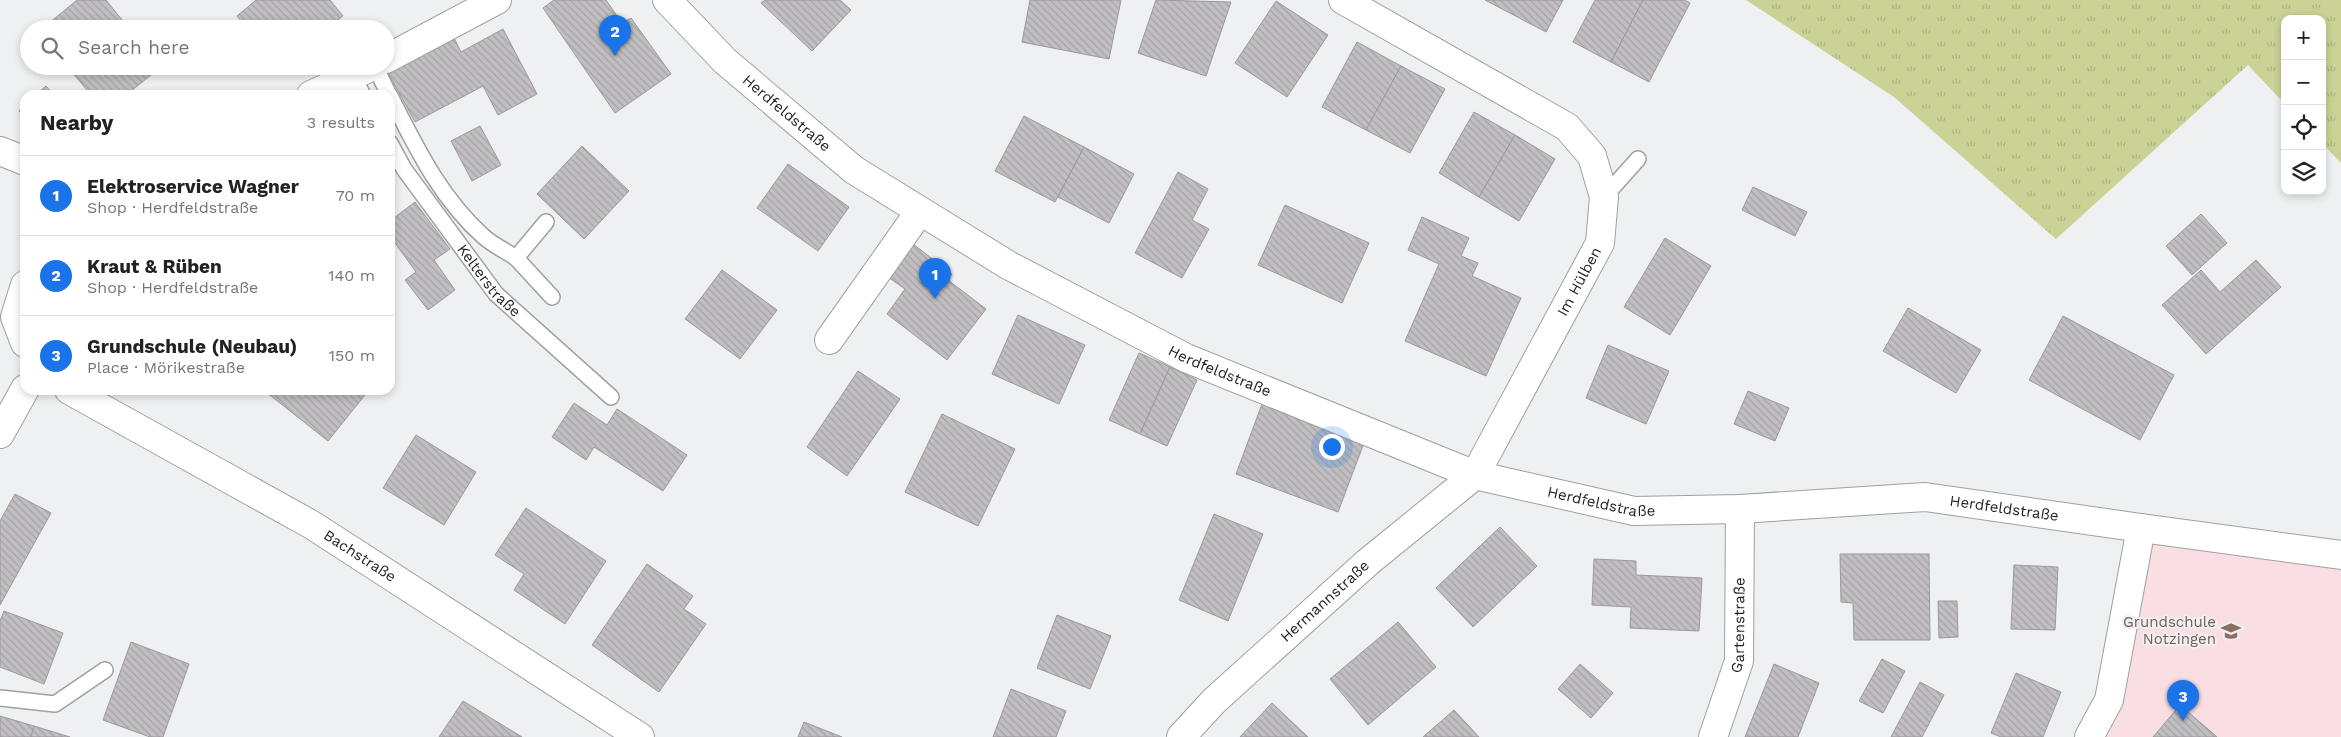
<!DOCTYPE html>
<meta charset="utf-8">
<style>
body{margin:0;font-family:"Work Sans",sans-serif;background:#f2f2f2;color:#222}
.controls{position:absolute;right:15px;top:15px;display:grid;overflow:hidden;border-radius:10px;box-shadow:0 2px 8px #0003}
.controls button{width:45px;height:45px;display:grid;place-items:center;padding:0;border:0;border-bottom:1px solid #e0e0e0;background:#fff;color:#222;font:25px sans-serif}
.you{position:absolute;left:1331px;top:446px;width:18px;height:18px;margin:-12px;border:4px solid #fff;border-radius:50%;background:#1a73e8;box-shadow:0 0 0 8px #1a73e833}
.badge{display:grid;place-items:center;width:32px;height:32px;border-radius:50%;background:#1a73e8;color:#fff;font-size:16px;font-weight:700}
.pin{position:absolute;translate:-50% -41px;filter:drop-shadow(0 1px 2px #0008)}
.pin::after{content:'';position:absolute;top:26px;width:18px;height:15px;background:inherit;clip-path:polygon(0 0,100% 0,50% 100%)}
.list{margin:0;padding:0;list-style:none}
h2{display:flex;justify-content:space-between;align-items:center;height:65px;margin:0;padding:0 20px;font-size:21px}
h2 small{font-size:16px;font-weight:400;color:#767676}
.list li{display:grid;grid-template-columns:32px 1fr auto;gap:15px;align-items:center;box-sizing:border-box;height:80px;padding:0 20px;border-top:1px solid #e0e0e0}
.list b{display:block;font-size:19px;white-space:nowrap}
.list p{margin:0;font-size:16px;white-space:nowrap;color:#767676}
.list em{font-size:16px;font-style:normal;color:#767676}
.icon{flex:none;width:28px;height:28px;fill:none;stroke:currentColor;stroke-width:2;stroke-linecap:round;stroke-linejoin:round}
.map{position:relative;flex:none;width:2341px;height:737px;overflow:hidden}
.search{position:absolute;background:#fff;box-shadow:0 2px 8px #0003;left:20px;top:20px;width:375px;height:55px;display:flex;align-items:center;gap:12px;box-sizing:border-box;padding:0 18px;border-radius:28px;color:#767676;font-size:19px}
.panel{position:absolute;background:#fff;box-shadow:0 2px 8px #0003;left:20px;top:90px;width:375px;height:305px;border-radius:15px}
.map>svg:first-child{display:block}
.education{fill:#f9dee3}
.grass{fill:url(#grass-tufts)}
.building{fill:url(#building-back-hatch);stroke:#9b999b}
.lines{fill:none;stroke-linecap:round;stroke-linejoin:round}
.lane-casing{stroke:#9fa0a3;stroke-width:18}
.street-casing{stroke:#9fa0a3;stroke-width:30}
.lane{stroke:#fff;stroke-width:15}
.street{stroke:#fff;stroke-width:28}
.labels{text-anchor:middle;stroke-width:4;stroke-linejoin:round;paint-order:stroke}
.street-label{font-size:15px;fill:#1e1e1f;stroke:#eef0f2}
.education-label{font-size:15px;fill:#785e54;stroke:#eef0f2;text-anchor:end}
</style>
<div class="map">
<svg width="2341" height="737" viewBox="0 0 2341 737">
<defs>
<pattern id="grass-tufts" width="24" height="20" patternUnits="userSpaceOnUse" patternTransform="scale(1.25)"><rect width="24" height="20" fill="#cbd295"/><path d="M3 7l-1-3M5 7V3M7 7l1-3M15 17l-1-3M17 17v-4M19 17l1-3" fill="none" stroke="#aeb480"/></pattern>
<pattern id="building-back-hatch" width="6" height="6" patternUnits="userSpaceOnUse" patternTransform="scale(1.25)"><rect width="6" height="6" fill="#c1bfc1"/><path d="M-1 5l2 2M0 0l6 6M5-1l2 2" fill="none" stroke="#a5a4a5"/></pattern>
</defs>
<rect width="100%" height="100%" fill="#eef0f2"/>
<polygon class="education" points="2141,528 2341,563 2341,737 2089,737"/>
<polygon class="grass" points="1746,0 2341,0 2341,163 2322,143 2322,19 2285,19 2285,104 2248,65 2056,239 1894,97"/>
<g class="building">
<polygon points="77,0 106,0 127,26 124,29 42,29"/>
<polygon points="256,0 330,0 343,16 326,29 248,29 237,16"/>
<polygon points="554,0 606,0 622,23 631,18 671,74 615,113 543,8"/>
<polygon points="765,0 840,0 851,10 812,51 761,3"/>
<polygon points="1030,0 1121,0 1109,59 1022,42"/>
<polygon points="1156,0 1231,2 1206,76 1138,53"/>
<polygon points="1485,0 1563,0 1546,32"/>
<polygon points="1595,0 1643,0 1611,62 1573,42"/>
<polygon points="1643,0 1685,0 1690,3 1649,82 1611,62"/>
<polygon points="1276,1 1328,35 1287,97 1235,63"/>
<polygon points="503,29 537,94 498,115 483,86 415,122 386,69 452,34 461,52"/>
<polygon points="1357,42 1401,66 1366,130 1322,107"/>
<polygon points="79,66 161,66 161,67 126,95 91,95 72,72"/>
<polygon points="1401,66 1445,89 1410,153 1366,130"/>
<polygon points="46,86 54,95 36,95"/>
<polygon points="25,105 25,118 19,111"/>
<polygon points="1474,112 1515,135 1479,197 1439,173"/>
<polygon points="1024,116 1084,147 1055,202 995,171"/>
<polygon points="480,126 501,165 472,181 451,141"/>
<polygon points="1515,135 1555,159 1519,221 1479,197"/>
<polygon points="582,146 629,191 584,239 537,194"/>
<polygon points="1084,147 1134,174 1109,223 1058,197"/>
<polygon points="788,164 849,207 818,251 757,208"/>
<polygon points="1178,172 1208,189 1192,220 1209,229 1182,278 1135,253"/>
<polygon points="1753,187 1807,212 1795,236 1742,210"/>
<polygon points="415,202 450,249 434,260 455,290 428,310 405,280 416,272 390,236 390,221"/>
<polygon points="1285,205 1369,243 1342,303 1258,265"/>
<polygon points="2201,214 2227,243 2192,275 2166,246"/>
<polygon points="1422,217 1469,238 1461,256 1478,263 1472,276 1521,298 1486,376 1405,341 1439,264 1408,250"/>
<polygon points="1665,238 1711,266 1670,335 1624,307"/>
<polygon points="913,244 952,274 948,280 986,309 947,360 887,314 905,289 888,277"/>
<polygon points="2256,260 2281,287 2206,354 2162,305 2201,270 2220,292"/>
<polygon points="722,270 777,310 740,359 685,319"/>
<polygon points="1908,308 1981,350 1956,393 1883,351"/>
<polygon points="1018,315 1085,345 1059,404 992,374"/>
<polygon points="2063,316 2174,375 2140,440 2029,380"/>
<polygon points="1608,345 1669,371 1646,424 1586,398"/>
<polygon points="1139,353 1170,367 1140,434 1109,420"/>
<polygon points="1170,367 1197,380 1167,446 1140,434"/>
<polygon points="858,371 900,399 847,476 807,447"/>
<polygon points="268,390 369,390 328,441 266,392"/>
<polygon points="1748,391 1789,408 1775,441 1734,424"/>
<polygon points="574,403 607,425 617,409 687,455 663,491 594,447 586,460 552,437"/>
<polygon points="1262,404 1364,443 1338,512 1236,474"/>
<polygon points="942,414 1015,449 978,526 905,492"/>
<polygon points="416,435 476,472 444,525 383,488"/>
<polygon points="15,494 51,513 0,605 0,521"/>
<polygon points="526,508 606,561 565,624 514,590 524,574 495,555"/>
<polygon points="1214,514 1263,534 1228,621 1179,600"/>
<polygon points="1500,527 1537,566 1473,627 1436,588"/>
<polygon points="1840,554 1929,554 1930,640 1854,640 1853,603 1841,602"/>
<polygon points="1594,559 1636,561 1636,575 1702,578 1699,631 1630,628 1631,607 1592,605"/>
<polygon points="647,564 693,596 684,609 706,624 659,692 592,645"/>
<polygon points="2014,565 2058,567 2055,630 2011,629"/>
<polygon points="1938,601 1957,601 1958,637 1939,638"/>
<polygon points="4,611 63,633 44,684 0,667 0,621"/>
<polygon points="1057,615 1111,636 1090,689 1037,668"/>
<polygon points="1398,622 1436,667 1368,725 1330,679"/>
<polygon points="131,642 189,664 163,737 150,737 103,720"/>
<polygon points="1882,659 1905,671 1883,713 1859,701"/>
<polygon points="1580,664 1613,693 1591,718 1558,689"/>
<polygon points="1774,664 1819,683 1798,737 1745,737"/>
<polygon points="2016,673 2061,692 2043,737 2001,737 1991,733"/>
<polygon points="1920,682 1944,695 1922,737 1891,737"/>
<polygon points="1011,689 1066,711 1056,737 993,737"/>
<polygon points="463,701 522,737 439,737"/>
<polygon points="1272,703 1308,737 1240,737"/>
<polygon points="2180,705 2217,737 2153,737"/>
<polygon points="1454,710 1479,737 1423,737"/>
<polygon points="0,716 34,726 31,737 0,737"/>
<polygon points="804,722 842,737 798,737"/>
<polygon points="34,726 70,737 31,737"/>
</g>
<g class="lines">
<defs>
<g id="lane">
<polyline points="375,66 389,95"/>
<polyline points="353,77 363,95"/>
<path d="M390,96C416,147 440,198 484,237C493,245 506,251 516,258L546,222"/>
<path id="s1" d="M390,143L404,169L496,294L611,397"/>
<polyline points="1604,197 1638,159"/>
<polyline points="516,258 552,297"/>
<polyline points="0,698 55,704 105,670"/>
</g>
<g id="street">
<path id="s2" d="M667,0L725,61L854,170L1008,265L1186,358L1475,475L1634,511L1740,509L1925,497L2141,528L2341,555"/>
<polyline points="386,59 497,0"/>
<polyline points="311,95 373,66"/>
<polyline points="0,151 25,161"/>
<polyline points="25,285 15,317 25,343"/>
<polyline points="829,340 920,211"/>
<path id="s3" d="M69,390L312,525L640,737"/>
<polyline points="0,434 25,389"/>
<path id="s4" d="M1181,737L1214,701L1368,562L1475,475L1600,243L1604,197L1592,156L1567,127L1343,0"/>
<path id="s5" d="M1713,737L1739,661L1740,509"/>
<polyline points="2089,737 2109,700 2141,528"/>
</g>
</defs>
<use href="#lane" class="lane-casing"/>
<use href="#street" class="street-casing"/>
<use href="#lane" class="lane"/>
<use href="#street" class="street"/>
</g>
<defs>
<symbol id="school-bare" viewBox="-9 -9 18 18"><path d="M0-5L7-2L0 1L-7-2ZM-4 1L0 2.5L4 1V4Q0 6-4 4Z" fill="#8d6e63" stroke="#eef0f2" stroke-width="2.5" paint-order="stroke"/></symbol>
</defs>
<g fill-rule="evenodd">
<use href="#school-bare" x="2217" y="617" width="28" height="28"/>
</g>
<g class="labels">
<g class="street-label">
<text dy="5" stroke="none"><textPath href="#s2" startOffset="165">Herdfeldstraße</textPath></text>
<text dy="5" stroke="none"><textPath href="#s1" startOffset="170">Kelterstraße</textPath></text>
<text dy="5" stroke="none"><textPath href="#s4" startOffset="614">Im Hülben</textPath></text>
<text dy="5" stroke="none"><textPath href="#s2" startOffset="671">Herdfeldstraße</textPath></text>
<text dy="5" stroke="none"><textPath href="#s2" startOffset="1076">Herdfeldstraße</textPath></text>
<text dy="5" stroke="none"><textPath href="#s2" startOffset="1481">Herdfeldstraße</textPath></text>
<text dy="5" stroke="none"><textPath href="#s3" startOffset="335">Bachstraße</textPath></text>
<text dy="5" stroke="none"><textPath href="#s4" startOffset="198">Hermannstraße</textPath></text>
<text dy="5" stroke="none"><textPath href="#s5" startOffset="116">Gartenstraße</textPath></text>
</g>
<g class="education-label">
<text x="2216" y="627">Grundschule<tspan x="2216" dy="17">Notzingen</tspan></text>
</g>
</g>
</svg>
<div class="controls">
<button>+</button>
<button>−</button>
<button><svg class="icon" aria-label="locate" viewBox="0 0 24 24"><circle cx="12" cy="12" r="6"/><path d="M12 2v4M12 18v4M2 12h4M18 12h4"/></svg></button>
<button><svg class="icon" aria-label="layers" viewBox="0 0 24 24"><path d="M12 4l9 5-9 5-9-5zM3 14l9 5 9-5"/></svg></button>
</div>
<div class="you"></div>
<div class="pin badge" style="left:935px;top:299px">1</div>
<div class="pin badge" style="left:615px;top:56px">2</div>
<div class="pin badge" style="left:2183px;top:721px">3</div>
<div class="search"><svg class="icon" aria-label="search" viewBox="0 0 24 24"><circle cx="10" cy="10" r="6"/><path d="M15 15l6 6"/></svg>Search here</div>
<section class="panel">
<h2>Nearby<small>3 results</small></h2>
<ul class="list">
<li><span class="badge">1</span><div><b>Elektroservice Wagner</b><p>Shop · Herdfeldstraße</p></div><em>70 m</em></li>
<li><span class="badge">2</span><div><b>Kraut &amp; Rüben</b><p>Shop · Herdfeldstraße</p></div><em>140 m</em></li>
<li><span class="badge">3</span><div><b>Grundschule (Neubau)</b><p>Place · Mörikestraße</p></div><em>150 m</em></li>
</ul>
</section>
</div>
